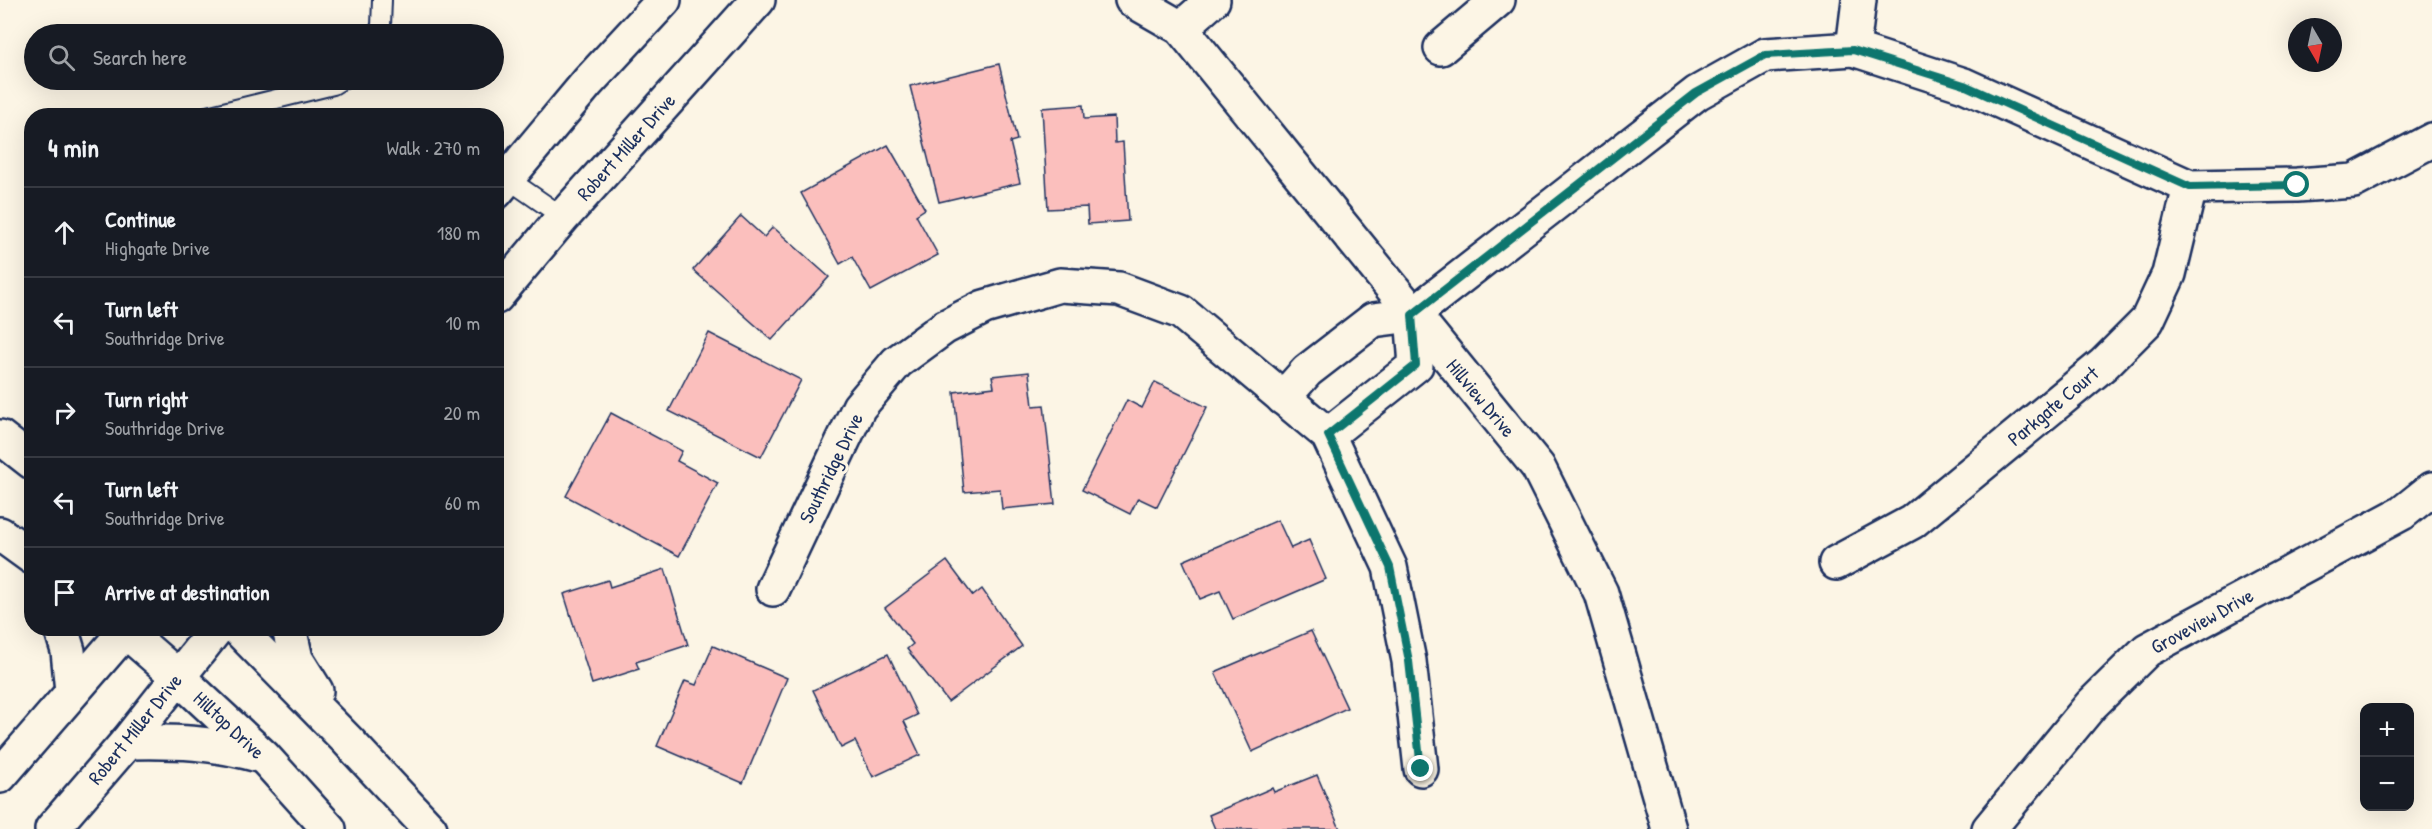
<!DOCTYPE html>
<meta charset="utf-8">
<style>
body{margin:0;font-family:"Patrick Hand",sans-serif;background:#242831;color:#f1f3f6}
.controls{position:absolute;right:18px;bottom:18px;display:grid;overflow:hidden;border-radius:12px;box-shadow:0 6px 24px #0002}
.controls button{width:54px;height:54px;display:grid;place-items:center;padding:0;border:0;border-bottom:2px solid #363941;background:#171b24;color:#f1f3f6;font:30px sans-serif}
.compass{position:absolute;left:2288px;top:18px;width:54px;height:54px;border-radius:50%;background:#171b24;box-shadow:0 6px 24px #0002;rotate:171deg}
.stop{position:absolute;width:18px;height:18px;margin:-14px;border:4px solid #0f766e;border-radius:50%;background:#fff}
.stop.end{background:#0f766e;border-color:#fff;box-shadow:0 2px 6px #0008}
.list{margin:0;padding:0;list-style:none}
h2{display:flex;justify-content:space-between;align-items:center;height:78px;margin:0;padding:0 24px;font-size:26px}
h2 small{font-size:20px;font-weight:400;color:#9ea1a6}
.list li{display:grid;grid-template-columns:39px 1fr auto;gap:18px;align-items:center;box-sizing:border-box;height:90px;padding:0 24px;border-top:2px solid #363941}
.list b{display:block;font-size:22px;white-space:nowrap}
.list p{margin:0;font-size:20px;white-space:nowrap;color:#9ea1a6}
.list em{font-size:20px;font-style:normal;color:#9ea1a6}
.icon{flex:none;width:33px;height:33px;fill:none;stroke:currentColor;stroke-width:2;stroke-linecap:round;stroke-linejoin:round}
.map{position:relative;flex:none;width:2432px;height:829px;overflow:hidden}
.search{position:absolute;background:#171b24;box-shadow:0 6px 24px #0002;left:24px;top:24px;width:480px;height:66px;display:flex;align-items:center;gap:15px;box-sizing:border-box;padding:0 21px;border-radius:33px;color:#9ea1a6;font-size:22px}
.panel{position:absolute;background:#171b24;box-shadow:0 6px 24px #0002;left:24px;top:108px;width:480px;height:528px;border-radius:24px}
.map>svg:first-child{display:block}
.building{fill:#fbbfbd;stroke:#1b2f5e;stroke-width:1.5}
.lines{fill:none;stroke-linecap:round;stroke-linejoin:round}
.lane-casing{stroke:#1b2f5e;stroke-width:22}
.street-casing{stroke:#1b2f5e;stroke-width:38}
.secondary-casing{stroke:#1b2f5e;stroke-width:38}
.lane{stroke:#fcf5e5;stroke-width:18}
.street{stroke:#fcf5e5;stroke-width:33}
.secondary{stroke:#fcf5e5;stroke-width:33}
.route{stroke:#0f766e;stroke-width:8}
.labels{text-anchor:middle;stroke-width:6;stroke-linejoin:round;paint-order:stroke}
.street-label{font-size:20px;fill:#1b2f5e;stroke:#fcf5e5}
</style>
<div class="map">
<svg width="2432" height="829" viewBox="0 0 2432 829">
<rect width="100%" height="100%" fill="#fcf5e5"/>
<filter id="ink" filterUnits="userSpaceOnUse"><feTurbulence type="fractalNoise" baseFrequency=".0167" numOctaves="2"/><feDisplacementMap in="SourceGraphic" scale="12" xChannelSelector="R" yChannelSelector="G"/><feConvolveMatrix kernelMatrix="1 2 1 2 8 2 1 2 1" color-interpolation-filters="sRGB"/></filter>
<g filter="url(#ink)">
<g class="building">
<polygon points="999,64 1017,140 1010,142 1020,183 939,202 910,86"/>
<polygon points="1083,105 1084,119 1114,117 1115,143 1123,142 1128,221 1088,224 1087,207 1048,209 1042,108"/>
<polygon points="888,145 925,209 916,215 938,255 871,291 852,257 840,264 801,193"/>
<polygon points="741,216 764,237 773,227 829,277 772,340 693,270"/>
<polygon points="709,333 801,380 761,457 669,411"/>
<polygon points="1029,372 1033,406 1044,405 1055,504 1002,509 1000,489 964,492 954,392 994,387 992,376"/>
<polygon points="1155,382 1207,407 1157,507 1138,498 1130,514 1082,490 1127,400 1142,408"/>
<polygon points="611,413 682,451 677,461 718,483 679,556 566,496"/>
<polygon points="1278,520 1291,548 1309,540 1326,579 1233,619 1220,591 1200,599 1183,561"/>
<polygon points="947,561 973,596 982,589 1022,646 948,702 907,649 913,644 885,608"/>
<polygon points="665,569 688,645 636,662 639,669 592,684 564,594 608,580 610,587"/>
<polygon points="1311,631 1347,708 1252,752 1215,672"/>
<polygon points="713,646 787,678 743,783 657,746 685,681 696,685"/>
<polygon points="888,654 917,715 904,721 920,755 873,777 855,741 841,748 813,690"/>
<polygon points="1317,775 1340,829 1215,829 1209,815 1272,788 1274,792"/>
</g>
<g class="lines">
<defs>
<g id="lane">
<polyline points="377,34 381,26 382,0"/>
<polyline points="207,116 333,85 341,80"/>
<polyline points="501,176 508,179 563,217"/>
</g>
<g id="street">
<polyline points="1132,0 1181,28 1538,467 1601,593 1669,829"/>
<polyline points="1181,28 1213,0"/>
<polyline points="1441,48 1498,0"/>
<polyline points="1853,49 1859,0"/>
<polyline points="1412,315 1697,93 1765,55 1853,49 1964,85 2190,187 2297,185 2354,181 2432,140"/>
<polyline points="1283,398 1307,371 1373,320 1412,315"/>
<polyline points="1328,435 1416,365 1412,315"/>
<polyline points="1836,563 1912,522 2104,364 2147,321 2169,274 2190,187"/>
<polyline points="773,589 859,407 897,362 945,327 984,307 1060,285 1119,289 1181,312 1328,435 1390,567 1409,661 1421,769"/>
<polyline points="1989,829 2091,705 2147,650 2402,513 2432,489"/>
</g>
<g id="secondary">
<polyline points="496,192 588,82 664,0"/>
<polyline points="496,297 563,217 758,0"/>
<polyline points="0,437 32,462"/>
<polyline points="0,534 32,557"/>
<polyline points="61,628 68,651 72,691"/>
<polyline points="122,628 177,676 264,757 329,829"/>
<polyline points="237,628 348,741 430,829"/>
<polyline points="289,628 296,659 316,691"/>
<path d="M127,742C179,741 211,742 262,756"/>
<polyline points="0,776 128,628"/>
<polyline points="52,829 127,742 217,628"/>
</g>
</defs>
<use href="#lane" class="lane-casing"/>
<use href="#street" class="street-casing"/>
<use href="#secondary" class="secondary-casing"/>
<use href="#lane" class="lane"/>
<use href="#street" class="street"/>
<use href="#secondary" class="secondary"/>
</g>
</g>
<g class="lines" filter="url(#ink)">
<polyline class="route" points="1421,769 1409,661 1390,567 1328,435 1416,365 1412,315 1696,93 1765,55 1853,50 1964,85 2190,187 2297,185"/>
</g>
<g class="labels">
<g class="street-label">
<text transform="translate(626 147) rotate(-48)" y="7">Robert Miller Drive</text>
<text transform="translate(1481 398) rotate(50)" y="7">Hillview Drive</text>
<text transform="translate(2053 406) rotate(-40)" y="7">Parkgate Court</text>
<text transform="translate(831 468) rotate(-64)" y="7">Southridge Drive</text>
<text transform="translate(2202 621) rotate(-29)" y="7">Groveview Drive</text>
<text transform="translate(229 725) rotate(43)" y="7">Hilltop Drive</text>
<text transform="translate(135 729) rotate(-51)" y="7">Robert Miller Drive</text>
</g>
</g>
</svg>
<div class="controls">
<button>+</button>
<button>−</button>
</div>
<svg class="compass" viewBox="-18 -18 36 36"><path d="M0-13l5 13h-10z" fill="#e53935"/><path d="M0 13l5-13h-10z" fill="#9ea1a6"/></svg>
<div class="stop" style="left:2297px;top:185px"></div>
<div class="stop end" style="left:1421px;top:769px"></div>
<div class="search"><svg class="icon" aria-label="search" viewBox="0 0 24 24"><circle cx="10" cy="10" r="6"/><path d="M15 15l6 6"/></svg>Search here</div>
<section class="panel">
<h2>4 min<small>Walk · 270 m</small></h2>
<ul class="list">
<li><svg class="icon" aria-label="ahead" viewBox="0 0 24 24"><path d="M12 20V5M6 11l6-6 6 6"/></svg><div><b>Continue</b><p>Highgate Drive</p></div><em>180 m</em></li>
<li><svg class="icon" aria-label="left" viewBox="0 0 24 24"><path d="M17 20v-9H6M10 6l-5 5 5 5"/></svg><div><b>Turn left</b><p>Southridge Drive</p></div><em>10 m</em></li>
<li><svg class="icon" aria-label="right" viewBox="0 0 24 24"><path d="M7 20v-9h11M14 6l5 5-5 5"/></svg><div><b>Turn right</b><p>Southridge Drive</p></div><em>20 m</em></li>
<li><svg class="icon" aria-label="left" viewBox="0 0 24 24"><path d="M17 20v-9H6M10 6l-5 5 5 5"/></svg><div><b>Turn left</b><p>Southridge Drive</p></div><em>60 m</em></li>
<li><svg class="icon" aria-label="arrive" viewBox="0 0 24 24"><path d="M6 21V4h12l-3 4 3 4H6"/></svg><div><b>Arrive at destination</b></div></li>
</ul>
</section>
</div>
